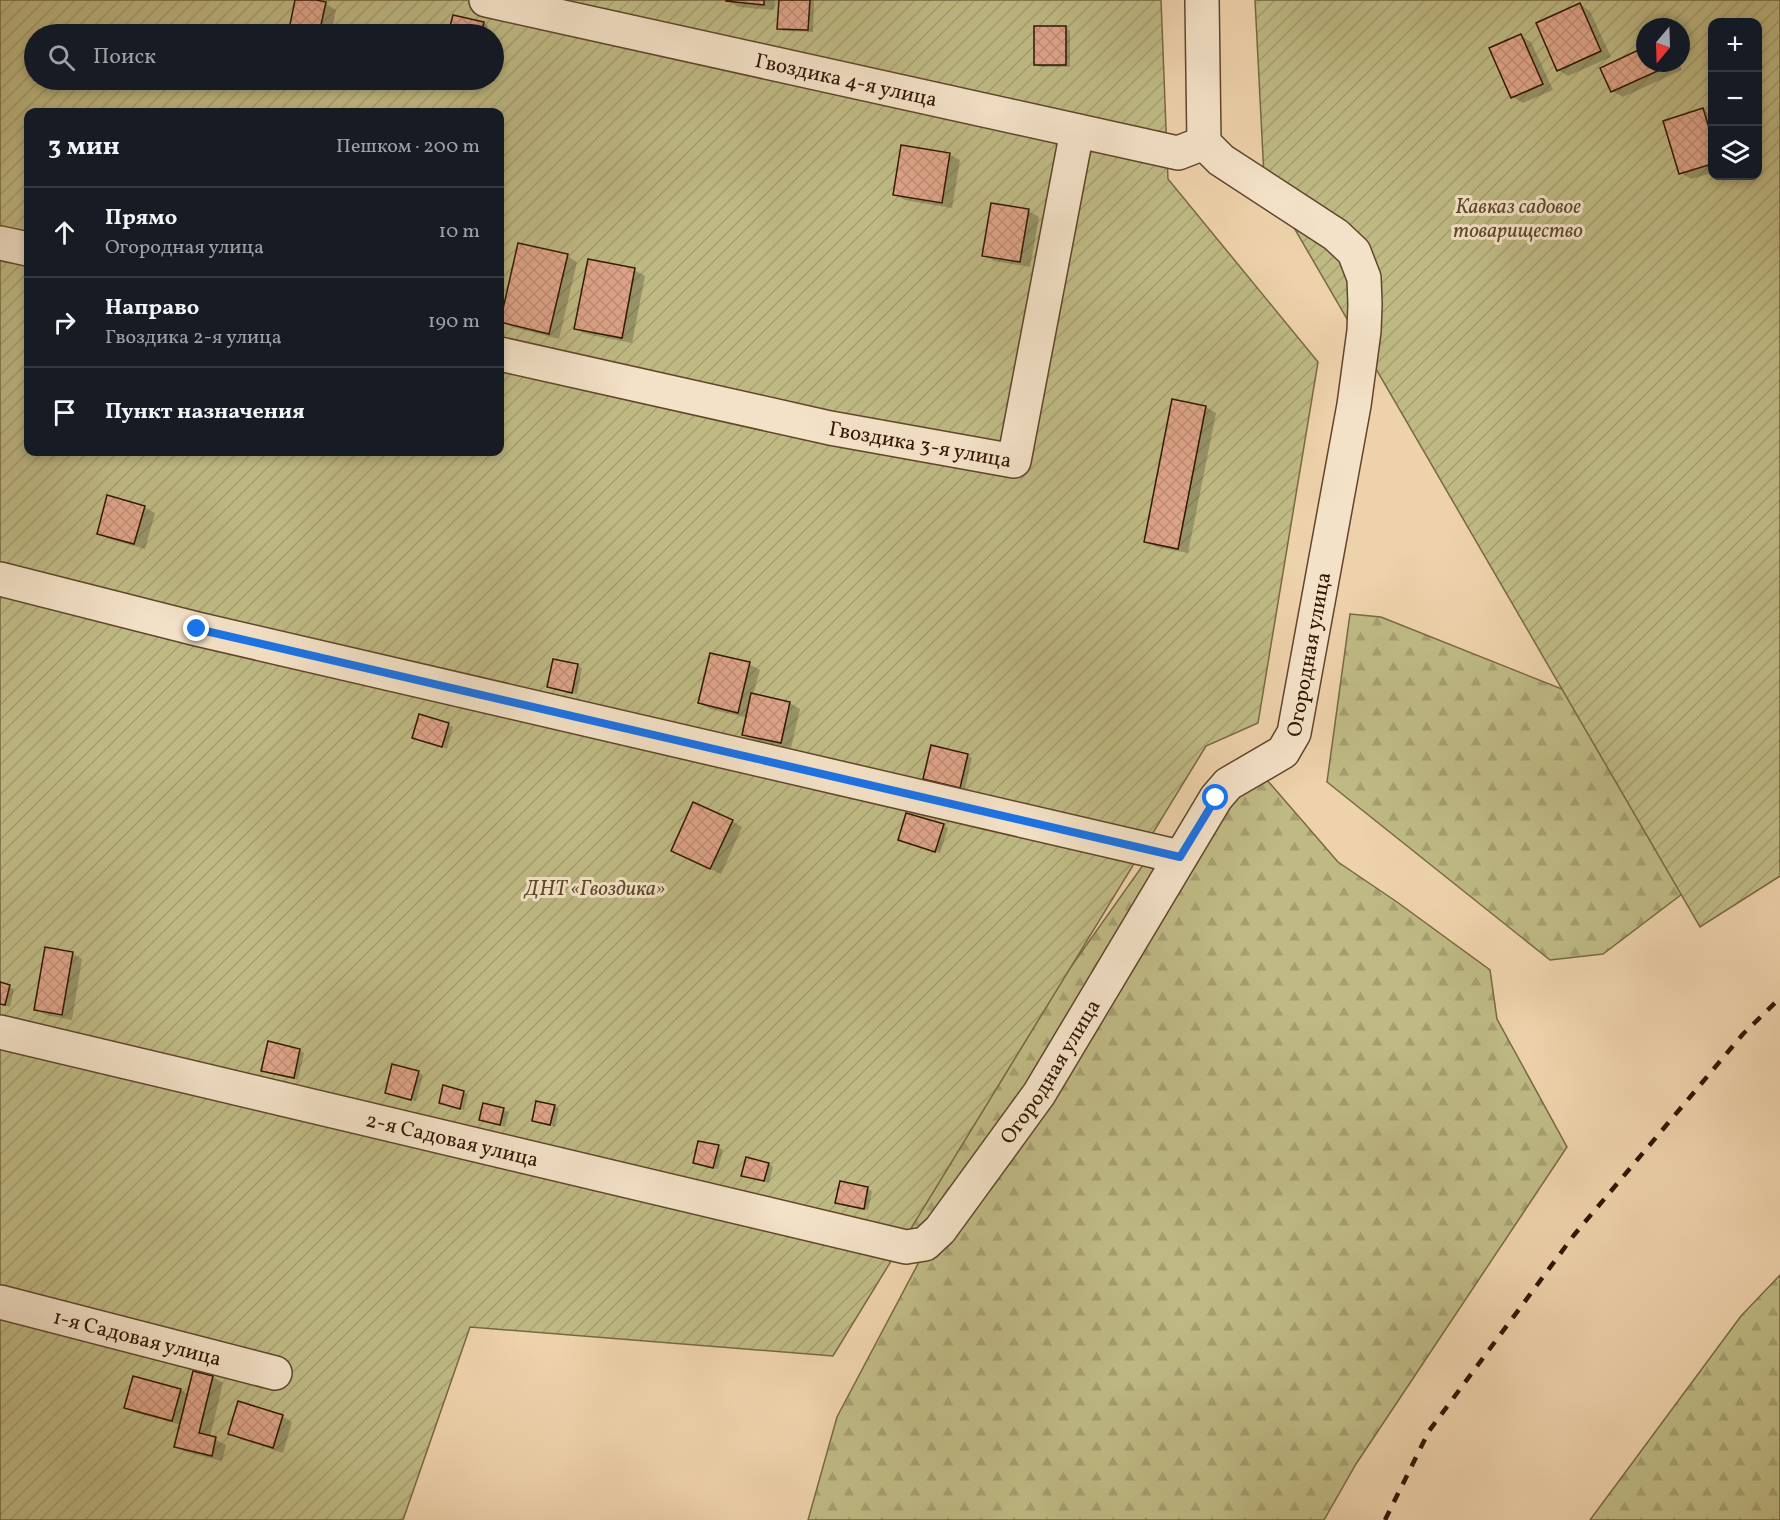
<!DOCTYPE html>
<html lang="ru">
<meta charset="utf-8">
<style>
body{margin:0;font-family:Vollkorn,serif;background:#242831;color:#f1f3f6}
.controls{position:absolute;right:18px;top:18px;display:grid;overflow:hidden;border-radius:12px;box-shadow:0 3px 9px #0003}
.controls button{width:54px;height:54px;display:grid;place-items:center;padding:0;border:0;border-bottom:2px solid #363941;background:#171b24;color:#f1f3f6;font:30px sans-serif}
.compass{position:absolute;left:1636px;top:18px;width:54px;height:54px;border-radius:50%;background:#171b24;box-shadow:0 3px 9px #0003;rotate:199deg}
.stop{position:absolute;width:18px;height:18px;margin:-14px;border:4px solid #1a73e8;border-radius:50%;background:#fff}
.stop.end{background:#1a73e8;border-color:#fff;box-shadow:0 2px 6px #0008}
.list{margin:0;padding:0;list-style:none}
h2{display:flex;justify-content:space-between;align-items:center;height:78px;margin:0;padding:0 24px;font-size:26px}
h2 small{font-size:20px;font-weight:400;color:#9ea1a6}
.list li{display:grid;grid-template-columns:39px 1fr auto;gap:18px;align-items:center;box-sizing:border-box;height:90px;padding:0 24px;border-top:2px solid #363941}
.list b{display:block;font-size:22px;white-space:nowrap}
.list p{margin:0;font-size:20px;white-space:nowrap;color:#9ea1a6}
.list em{font-size:20px;font-style:normal;color:#9ea1a6}
.icon{flex:none;width:33px;height:33px;fill:none;stroke:currentColor;stroke-width:2;stroke-linecap:round;stroke-linejoin:round}
.map{position:relative;flex:none;width:1780px;height:1520px;overflow:hidden}
.search{position:absolute;background:#171b24;box-shadow:0 3px 9px #0003;left:24px;top:24px;width:480px;height:66px;display:flex;align-items:center;gap:15px;box-sizing:border-box;padding:0 21px;border-radius:33px;color:#9ea1a6;font-size:22px}
.panel{position:absolute;background:#171b24;box-shadow:0 3px 9px #0003;left:24px;top:108px;width:480px;height:348px;border-radius:12px}
.map>svg:first-child{display:block}
.forest{fill:url(#forest-firs);stroke:#786842;stroke-width:1.5}
.garden{fill:url(#garden-furrows);stroke:#786842;stroke-width:1.5;fill-rule:evenodd}
.shadow{fill:#0003}
.building{fill:url(#building-cross-hatch);stroke:#321600;stroke-width:1.5}
.lines{fill:none;stroke-linecap:round;stroke-linejoin:round}
.street-casing{stroke:#61452b;stroke-width:36}
.street{stroke:#f4e2c8;stroke-width:33}
.rail{stroke:#321600;stroke-width:4.5;stroke-dasharray:10 10;stroke-linecap:butt}
.route{stroke:#1a73e8;stroke-width:8}
.labels{text-anchor:middle;stroke-width:6;stroke-linejoin:round;paint-order:stroke}
.street-label{font-size:21px;fill:#321600;stroke:#f4e2c8}
.park-label{font-size:21px;font-style:italic;fill:#5c4728;stroke:#f4e2c8}
</style>
<div class="map">
<svg width="1780" height="1520" viewBox="0 0 1780 1520">
<defs>
<pattern id="forest-firs" width="22" height="20" patternUnits="userSpaceOnUse" patternTransform="scale(1.5)"><rect width="22" height="20" fill="#bfba84"/><path d="M5 1l3.5 6h-7zM16 11l3.5 6h-7z" fill="#a59f70"/></pattern>
<pattern id="garden-furrows" width="10" height="10" patternUnits="userSpaceOnUse" patternTransform="scale(1.5)"><rect width="10" height="10" fill="#bfba84"/><path d="M-1 1l2-2M0 10L10 0M9 11l2-2" fill="none" stroke="#a59f70"/></pattern>
<pattern id="building-cross-hatch" width="8" height="8" patternUnits="userSpaceOnUse" patternTransform="scale(1.5)"><rect width="8" height="8" fill="#dfa58a"/><path d="M0 0l8 8M0 8l8-8" fill="none" stroke="#c08d75"/></pattern>
</defs>
<rect width="100%" height="100%" fill="#eed2ab"/>
<filter id="stains"><feTurbulence type="fractalNoise" baseFrequency=".00333" numOctaves="4"/><feColorMatrix values="0 0 0 0 .2 0 0 0 0 .09 0 0 0 0 .02 0 0 0 .5 -.17"/></filter>
<radialGradient id="worn" r=".72"><stop offset=".6" stop-color="#630" stop-opacity="0"/><stop offset="1" stop-color="#630" stop-opacity=".3"/></radialGradient>
<g class="forest">
<polygon points="1350,614 1381,617 1602,705 1765,831 1603,954 1550,960 1327,782"/>
<polygon points="1267,780 1338,862 1397,902 1490,970 1497,1019 1567,1147 1356,1464 1324,1520 808,1520 837,1417 920,1260 896,1214 1148,858 1235,798"/>
<polygon points="1780,1275 1780,1520 1590,1520 1741,1316"/>
</g>
<g class="garden">
<path d="M0,0H1161L1168,179L1318,362L1258,723L1206,746L833,1356L470,1327L403,1520H0ZM34,34H494V80H34ZM28,112H500V452H28Z"/>
<path d="M1255,0H1780V876L1700,927L1264,176ZM1712,22H1758V176H1712ZM1645,27H1681V63H1645Z"/>
</g>
<g class="shadow">
<polygon points="297,0 309,0 326,4 336,10 331,34 289,34"/>
<polygon points="728,0 775,0 774,10 738,7"/>
<polygon points="780,0 814,0 813,32 783,31 779,28"/>
<polygon points="1580,5 1590,11 1611,57 1568,76 1558,70"/>
<polygon points="454,16 484,23 488,26 486,34 450,34"/>
<polygon points="1066,28 1070,31 1070,67 1040,67 1035,64"/>
<polygon points="1521,36 1531,42 1553,90 1523,103 1513,97"/>
<polygon points="1645,49 1645,63 1679,63 1682,70 1623,97 1612,91"/>
<polygon points="1703,110 1712,115 1712,173 1691,179 1681,173"/>
<polygon points="902,147 950,155 960,160 952,208 905,200 894,194"/>
<polygon points="1028,211 1039,217 1030,267 994,261 984,255"/>
<polygon points="567,256 577,262 559,339 512,327 502,321"/>
<polygon points="634,270 645,276 632,343 586,334 576,328"/>
<polygon points="1174,401 1206,407 1216,413 1188,553 1156,547 1146,541"/>
<polygon points="144,507 155,513 145,549 109,539 99,533"/>
<polygon points="749,664 760,670 753,695 790,703 800,709 791,748 754,740 744,734 748,718 710,709 699,703"/>
<polygon points="578,666 582,668 577,694 553,689 548,687"/>
<polygon points="420,715 453,727 447,749 414,737"/>
<polygon points="967,756 972,758 965,789 930,781"/>
<polygon points="732,821 742,827 721,874 672,851"/>
<polygon points="943,825 948,828 940,853 905,842"/>
<polygon points="72,953 82,959 72,1020 46,1015 35,1009"/>
<polygon points="0,984 14,989 10,1007 0,1004"/>
<polygon points="269,1043 300,1050 304,1053 298,1080 267,1073 263,1070"/>
<polygon points="418,1072 423,1075 416,1101 386,1092"/>
<polygon points="464,1092 468,1095 464,1110 441,1103"/>
<polygon points="484,1104 509,1112 505,1127 480,1119"/>
<polygon points="555,1106 559,1109 555,1127 533,1120"/>
<polygon points="718,1147 723,1150 718,1169 699,1165 695,1163"/>
<polygon points="768,1164 773,1167 769,1183 743,1175"/>
<polygon points="868,1189 872,1191 868,1210 841,1205 837,1202"/>
<polygon points="194,1372 213,1377 223,1383 210,1437 226,1445 222,1461 186,1452 176,1446 181,1425 136,1413 126,1407 134,1377 181,1390 189,1395"/>
<polygon points="282,1416 292,1422 283,1453 240,1439 230,1433"/>
</g>
<g class="building">
<polygon points="295,0 316,0 326,2 319,34 288,34"/>
<polygon points="726,0 764,0 764,5 726,1"/>
<polygon points="779,0 810,0 808,30 777,29"/>
<polygon points="1580,3 1601,51 1557,71 1536,23"/>
<polygon points="453,15 484,22 481,34 448,34"/>
<rect x="1034" y="26" width="32" height="39"/>
<polygon points="1521,34 1543,84 1511,98 1489,48"/>
<polygon points="1645,47 1645,63 1673,64 1611,92 1600,68"/>
<polygon points="1703,108 1712,138 1712,164 1679,174 1663,121"/>
<polygon points="901,145 950,153 942,203 893,195"/>
<polygon points="991,203 1029,209 1020,262 982,256"/>
<polygon points="518,243 568,254 549,334 500,322"/>
<polygon points="588,259 635,268 622,338 574,329"/>
<polygon points="1172,399 1206,406 1178,549 1144,542"/>
<polygon points="107,495 145,506 134,544 97,534"/>
<polygon points="710,653 750,662 738,713 698,703"/>
<polygon points="553,659 578,664 572,693 547,687"/>
<polygon points="751,693 790,702 781,743 742,735"/>
<polygon points="419,714 449,723 442,747 412,738"/>
<polygon points="931,745 968,754 960,788 923,779"/>
<polygon points="693,802 733,820 710,869 671,851"/>
<polygon points="906,813 944,824 935,852 898,840"/>
<polygon points="45,947 73,952 62,1015 34,1010"/>
<polygon points="0,982 10,985 5,1005 0,1004"/>
<polygon points="268,1041 300,1049 294,1078 261,1071"/>
<polygon points="392,1064 419,1071 411,1100 385,1093"/>
<polygon points="443,1085 464,1091 460,1109 439,1103"/>
<polygon points="536,1101 555,1105 550,1125 532,1121"/>
<polygon points="483,1103 504,1108 500,1125 479,1120"/>
<polygon points="698,1141 719,1145 713,1168 693,1163"/>
<polygon points="746,1157 769,1163 764,1181 741,1176"/>
<polygon points="840,1181 868,1187 864,1209 835,1203"/>
<polygon points="193,1371 213,1376 199,1433 216,1437 212,1456 174,1447"/>
<polygon points="133,1376 181,1389 172,1421 124,1408"/>
<polygon points="238,1401 283,1415 273,1448 228,1434"/>
</g>
<g class="lines">
<defs>
<g id="street">
<path id="s1" d="M486,0L1178,153L1204,143"/>
<polyline points="0,243 28,249"/>
<path id="s2" d="M500,354L830,428L1014,461L1077,131"/>
<polyline points="0,579 197,629 1180,857"/>
<path id="s3" d="M0,1032L906,1247L925,1244L940,1230L1039,1094L1216,798L1228,784L1283,752L1294,733L1354,405L1364,331L1365,304L1364,278L1354,252L1336,235L1221,160L1204,143L1202,0"/>
<path id="s4" d="M0,1302L275,1373"/>
</g>
</defs>
<use href="#street" class="street-casing"/>
<use href="#street" class="street"/>
<polyline class="rail" points="1385,1520 1429,1431 1574,1235 1743,1034 1780,998"/>
</g>
<g class="lines">
<polyline class="route" points="197,629 1180,857 1216,798"/>
</g>
<g class="labels">
<g class="street-label">
<text dy="7" stroke="none"><textPath href="#s1" startOffset="369">Гвоздика 4-я улица</textPath></text>
<text dy="7" stroke="none"><textPath href="#s2" startOffset="430">Гвоздика 3-я улица</textPath></text>
<text dy="7" stroke="none"><textPath href="#s3" startOffset="1668">Огородная улица</textPath></text>
<text dy="7" stroke="none"><textPath href="#s3" startOffset="1164">Огородная улица</textPath></text>
<text dy="7" stroke="none"><textPath href="#s3" startOffset="465">2-я Садовая улица</textPath></text>
<text dy="7" stroke="none"><textPath href="#s4" startOffset="142">1-я Садовая улица</textPath></text>
</g>
<g class="park-label">
<text x="1518" y="213">Кавказ садовое<tspan x="1518" dy="24">товарищество</tspan></text>
<text x="595" y="895">ДНТ «Гвоздика»</text>
</g>
</g>
<rect width="100%" height="100%" filter="url(#stains)"/>
<rect width="100%" height="100%" fill="url(#worn)"/>
</svg>
<div class="controls">
<button>+</button>
<button>−</button>
<button><svg class="icon" aria-label="layers" viewBox="0 0 24 24"><path d="M12 4l9 5-9 5-9-5zM3 14l9 5 9-5"/></svg></button>
</div>
<svg class="compass" viewBox="-18 -18 36 36"><path d="M0-13l5 13h-10z" fill="#e53935"/><path d="M0 13l5-13h-10z" fill="#9ea1a6"/></svg>
<div class="stop" style="left:1216px;top:798px"></div>
<div class="stop end" style="left:197px;top:629px"></div>
<div class="search"><svg class="icon" aria-label="search" viewBox="0 0 24 24"><circle cx="10" cy="10" r="6"/><path d="M15 15l6 6"/></svg>Поиск</div>
<section class="panel">
<h2>3 мин<small>Пешком · 200 m</small></h2>
<ul class="list">
<li><svg class="icon" aria-label="ahead" viewBox="0 0 24 24"><path d="M12 20V5M6 11l6-6 6 6"/></svg><div><b>Прямо</b><p>Огородная улица</p></div><em>10 m</em></li>
<li><svg class="icon" aria-label="right" viewBox="0 0 24 24"><path d="M7 20v-9h11M14 6l5 5-5 5"/></svg><div><b>Направо</b><p>Гвоздика 2-я улица</p></div><em>190 m</em></li>
<li><svg class="icon" aria-label="arrive" viewBox="0 0 24 24"><path d="M6 21V4h12l-3 4 3 4H6"/></svg><div><b>Пункт назначения</b></div></li>
</ul>
</section>
</div>
